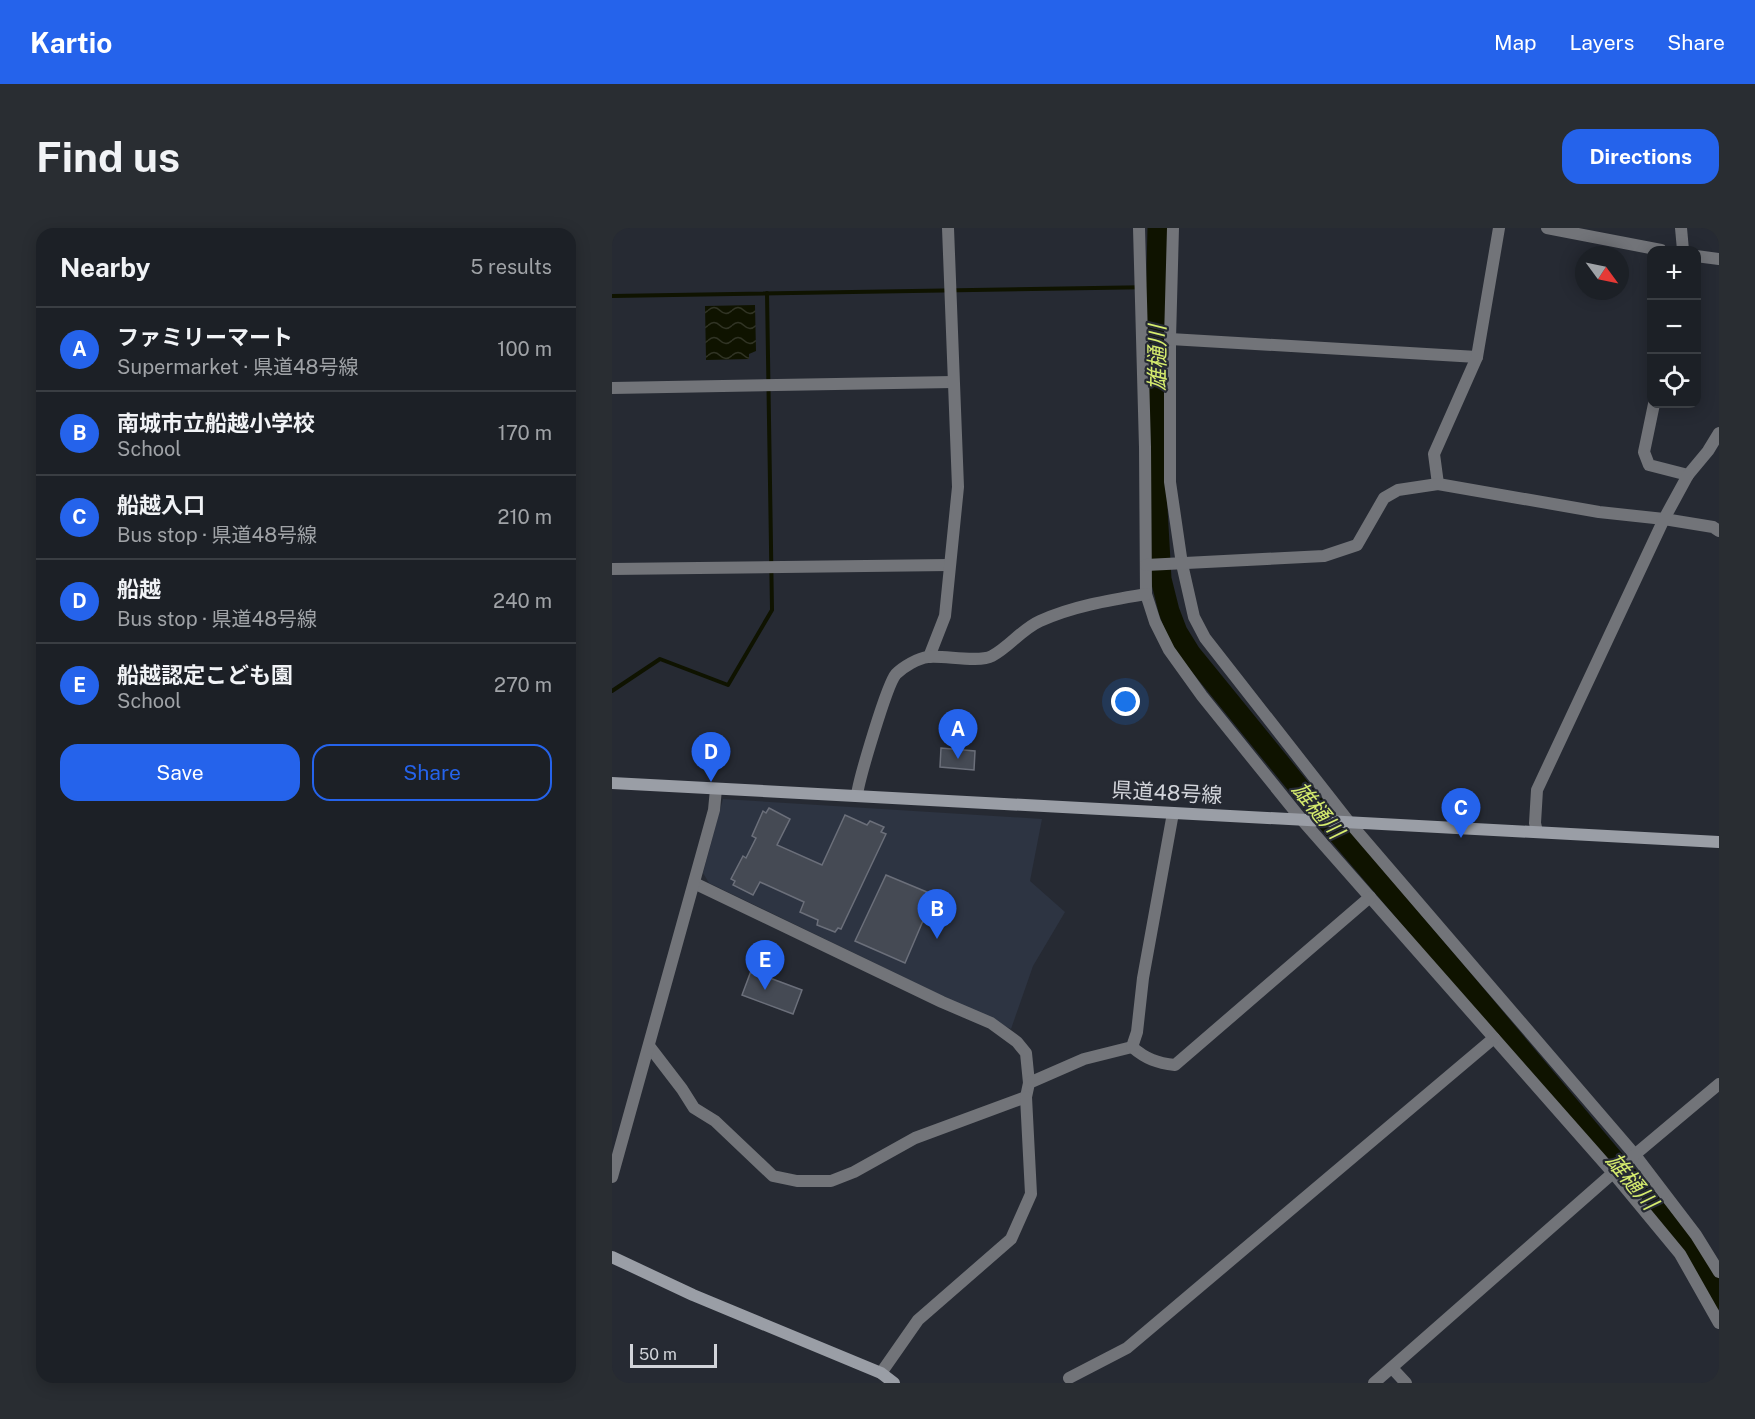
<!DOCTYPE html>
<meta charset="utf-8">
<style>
body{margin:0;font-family:"Public Sans","Noto Sans JP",sans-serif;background:#292d32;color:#f1f3f6}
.controls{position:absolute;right:18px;top:18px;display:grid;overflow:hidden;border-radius:12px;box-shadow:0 3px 15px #0003}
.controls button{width:54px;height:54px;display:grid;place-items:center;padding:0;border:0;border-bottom:2px solid #3a3e43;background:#1c2026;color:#f1f3f6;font:30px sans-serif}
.compass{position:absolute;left:963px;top:18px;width:54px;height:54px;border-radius:50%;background:#1c2026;box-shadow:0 3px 15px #0003;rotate:123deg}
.scale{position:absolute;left:18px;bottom:15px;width:87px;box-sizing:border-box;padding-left:6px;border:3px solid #d2d4da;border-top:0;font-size:16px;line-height:21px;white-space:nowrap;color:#d2d4da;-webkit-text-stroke:4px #262a33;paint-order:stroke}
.you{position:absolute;left:514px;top:474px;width:21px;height:21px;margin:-15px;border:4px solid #fff;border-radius:50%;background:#1a73e8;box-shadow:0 0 0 9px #1a73e833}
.badge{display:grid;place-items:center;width:39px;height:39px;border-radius:50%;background:#2563eb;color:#fff;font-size:20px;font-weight:700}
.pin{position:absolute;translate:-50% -50px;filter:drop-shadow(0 2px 3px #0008)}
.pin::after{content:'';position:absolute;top:32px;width:21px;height:18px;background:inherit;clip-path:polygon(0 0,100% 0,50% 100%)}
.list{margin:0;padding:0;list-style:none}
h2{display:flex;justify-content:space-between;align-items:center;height:78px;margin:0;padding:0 24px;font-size:26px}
h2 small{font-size:20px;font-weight:400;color:#a0a3a7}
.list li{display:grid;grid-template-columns:39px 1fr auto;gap:18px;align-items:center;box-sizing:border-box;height:84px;padding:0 24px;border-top:2px solid #3a3e43}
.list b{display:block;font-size:22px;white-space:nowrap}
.list p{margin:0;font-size:20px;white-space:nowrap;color:#a0a3a7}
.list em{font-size:20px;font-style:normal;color:#a0a3a7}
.actions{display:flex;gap:12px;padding:18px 24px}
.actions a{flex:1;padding:14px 0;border:2px solid #2563eb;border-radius:18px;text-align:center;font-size:21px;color:#2563eb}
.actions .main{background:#2563eb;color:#fff}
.icon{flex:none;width:33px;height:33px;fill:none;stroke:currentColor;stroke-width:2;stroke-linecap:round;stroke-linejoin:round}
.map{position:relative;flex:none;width:1107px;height:1155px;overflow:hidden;border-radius:18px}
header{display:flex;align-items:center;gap:36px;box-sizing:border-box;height:84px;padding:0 30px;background:#2563eb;color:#fff}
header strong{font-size:28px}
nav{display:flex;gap:33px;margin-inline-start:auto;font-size:21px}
.intro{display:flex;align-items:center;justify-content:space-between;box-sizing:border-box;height:144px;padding:0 36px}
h1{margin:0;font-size:42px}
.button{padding:15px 27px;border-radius:18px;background:#2563eb;color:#fff;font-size:21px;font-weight:700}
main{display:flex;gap:36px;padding:0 36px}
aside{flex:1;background:#1c2026;border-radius:18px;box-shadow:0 3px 15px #0003}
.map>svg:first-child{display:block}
.built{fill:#2d3442}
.water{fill:url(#water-waves)}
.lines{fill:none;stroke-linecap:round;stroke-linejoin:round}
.stream{stroke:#0f1300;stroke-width:4}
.river{stroke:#0f1300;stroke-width:21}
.building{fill:#454a54;stroke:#6b6f7a;stroke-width:1.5}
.street{stroke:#727479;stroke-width:12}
.secondary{stroke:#9a9ea6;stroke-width:12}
.labels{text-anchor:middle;stroke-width:4.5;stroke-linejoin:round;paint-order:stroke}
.street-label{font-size:21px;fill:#d2d4da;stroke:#262a33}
.water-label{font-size:22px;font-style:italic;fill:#d6ec6e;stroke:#262a33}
</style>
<header>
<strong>Kartio</strong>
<nav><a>Map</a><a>Layers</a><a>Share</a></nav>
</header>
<div class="intro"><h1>Find us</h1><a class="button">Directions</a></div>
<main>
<aside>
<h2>Nearby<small>5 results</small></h2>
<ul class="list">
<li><span class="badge">A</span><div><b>ファミリーマート</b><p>Supermarket · 県道48号線</p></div><em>100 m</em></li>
<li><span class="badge">B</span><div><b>南城市立船越小学校</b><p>School</p></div><em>170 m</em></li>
<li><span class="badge">C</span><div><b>船越入口</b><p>Bus stop · 県道48号線</p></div><em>210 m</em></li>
<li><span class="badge">D</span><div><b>船越</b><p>Bus stop · 県道48号線</p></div><em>240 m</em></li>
<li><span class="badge">E</span><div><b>船越認定こども園</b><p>School</p></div><em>270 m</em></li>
</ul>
<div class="actions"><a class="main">Save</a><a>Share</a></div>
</aside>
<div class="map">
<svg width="1107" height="1155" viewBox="0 0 1107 1155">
<defs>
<pattern id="water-waves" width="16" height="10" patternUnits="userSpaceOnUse" patternTransform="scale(1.5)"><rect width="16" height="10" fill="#0f1300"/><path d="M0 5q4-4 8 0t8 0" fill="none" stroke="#313425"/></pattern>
</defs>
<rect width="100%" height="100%" fill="#262a33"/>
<polygon class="built" points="111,571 430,591 418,653 453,684 421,738 399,801 97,655 91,645"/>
<polygon class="water" points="143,77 144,123 137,126 137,131 94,132 93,78"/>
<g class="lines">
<g class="stream">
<polyline points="0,68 545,59"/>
<polyline points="0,463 48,431 116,457 160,382 155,65"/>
</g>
<polyline class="river" points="546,0 543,126 544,263 549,351 557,383 565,404 578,425 695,569 861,764 1049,988 1081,1028 1107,1071"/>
</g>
<g class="building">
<polygon points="329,520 363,523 362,542 328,539"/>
<polygon points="157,580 178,591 165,617 210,637 233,587 255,597 258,593 272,599 269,604 274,606 229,701 226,700 223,704 205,697 206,692 188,684 192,674 148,654 141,667 121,657 123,653 119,651 131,628 134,630 144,610 140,608 151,583 154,585"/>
<polygon points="274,647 322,667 293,735 243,713"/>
<polygon points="139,743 190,762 181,786 130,767"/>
</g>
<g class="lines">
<g class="street">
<polyline points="527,0 533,219 534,366 543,394 557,422 590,468 690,592 1001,945 1068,1026 1107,1095"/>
<polyline points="561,0 558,111 558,254 570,336 582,389 593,410 737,594 1023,927 1084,1007 1107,1044"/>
<polyline points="935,0 1049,22"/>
<polyline points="1069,0 1071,22"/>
<polyline points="1084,28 1107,31"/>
<polyline points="558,111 865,129"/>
<polyline points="0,160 341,154"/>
<polyline points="1042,176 1032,224 1037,237 1076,247"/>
<polyline points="826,256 822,226 865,129 887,0"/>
<polyline points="534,337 712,328 745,317 772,270 786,262 826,256 987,284 1052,291 1101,299 1107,303"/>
<polyline points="0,341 337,337"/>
<polyline points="317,429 333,388 346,259 336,0"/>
<path d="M245,567C247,551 275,456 284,446C291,439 306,430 316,429C331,427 367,435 380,428C397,419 410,401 428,393C461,378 498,372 534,366"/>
<polyline points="925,604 923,595 925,562 1052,291 1076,247 1096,223 1107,205"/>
<polyline points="82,655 330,774 379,795 405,814 414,825 417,855"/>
<polyline points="37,818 70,861 82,880 103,893 161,948 185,953 219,953 242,944 303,910 414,869 417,855 472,831 520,819"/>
<path d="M520,819C534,831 545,835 563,837L758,669"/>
<polyline points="520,819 525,804 531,750 561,585"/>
<polyline points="0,949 102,582 104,561"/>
<polyline points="780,1140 794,1155"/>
<polyline points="269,1145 306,1092 399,1011 419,966 414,869"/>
<polyline points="457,1150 515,1120 882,810"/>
<polyline points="762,1155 1001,945 1107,856"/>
</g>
<g class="secondary">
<polyline points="0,555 1107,614"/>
<polyline points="0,1029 81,1067 269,1145 282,1155"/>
</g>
</g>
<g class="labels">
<g class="street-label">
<text transform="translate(555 565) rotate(3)" y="7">県道48号線</text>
</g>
<g class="water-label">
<text transform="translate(545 130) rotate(-90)" y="8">雄樋川</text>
<text transform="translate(706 582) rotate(50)" y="8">雄樋川</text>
<text transform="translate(1020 953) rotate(50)" y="8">雄樋川</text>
</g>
</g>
</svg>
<div class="controls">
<button>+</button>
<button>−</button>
<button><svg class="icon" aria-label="locate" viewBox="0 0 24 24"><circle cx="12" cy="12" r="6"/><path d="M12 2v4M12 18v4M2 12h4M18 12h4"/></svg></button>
</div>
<svg class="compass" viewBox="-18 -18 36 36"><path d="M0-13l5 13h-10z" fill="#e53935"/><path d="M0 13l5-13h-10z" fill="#a0a3a7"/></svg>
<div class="scale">50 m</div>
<div class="you"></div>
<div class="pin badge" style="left:346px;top:531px">A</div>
<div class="pin badge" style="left:325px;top:711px">B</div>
<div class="pin badge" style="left:849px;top:610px">C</div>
<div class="pin badge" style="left:99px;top:554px">D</div>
<div class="pin badge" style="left:153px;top:762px">E</div>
</div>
</main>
